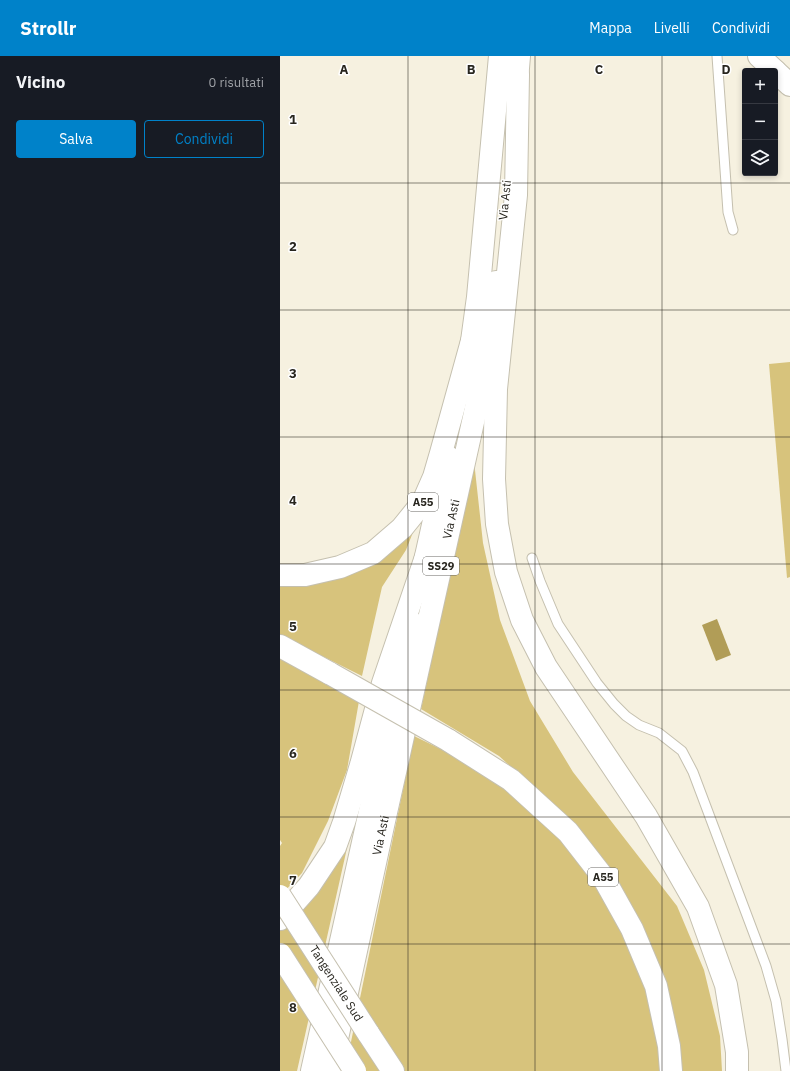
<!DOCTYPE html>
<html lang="it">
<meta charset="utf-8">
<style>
body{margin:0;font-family:"IBM Plex Sans",sans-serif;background:#242831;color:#f1f3f6}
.controls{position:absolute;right:12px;top:12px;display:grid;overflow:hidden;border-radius:4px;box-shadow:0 2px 6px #0003}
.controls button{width:36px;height:36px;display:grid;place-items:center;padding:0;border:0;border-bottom:1px solid #363941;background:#171b24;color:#f1f3f6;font:20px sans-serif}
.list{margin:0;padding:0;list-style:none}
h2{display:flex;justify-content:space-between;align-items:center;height:52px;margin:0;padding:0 16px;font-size:17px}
h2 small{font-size:13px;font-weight:400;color:#9ea1a6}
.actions{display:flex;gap:8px;padding:12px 16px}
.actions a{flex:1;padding:9px 0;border:1px solid #0082c9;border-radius:4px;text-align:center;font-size:14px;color:#0082c9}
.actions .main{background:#0082c9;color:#fff}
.icon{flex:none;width:22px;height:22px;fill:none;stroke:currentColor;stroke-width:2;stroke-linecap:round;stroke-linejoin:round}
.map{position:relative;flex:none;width:510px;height:1015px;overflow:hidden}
header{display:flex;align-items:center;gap:24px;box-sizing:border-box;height:56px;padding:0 20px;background:#0082c9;color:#fff}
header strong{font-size:19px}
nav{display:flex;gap:22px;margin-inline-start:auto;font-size:14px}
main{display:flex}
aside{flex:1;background:#171b24}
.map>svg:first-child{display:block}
.green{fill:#d7c37c}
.water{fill:#b19d57}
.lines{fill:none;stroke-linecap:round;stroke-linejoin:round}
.lane-casing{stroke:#c5c0af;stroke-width:11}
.secondary-casing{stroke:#c5c0af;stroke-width:24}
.primary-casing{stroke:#c5c0af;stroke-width:24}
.highway-casing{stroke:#c5c0af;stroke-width:24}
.lane{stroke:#fff;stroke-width:9}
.secondary{stroke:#fff;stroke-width:22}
.primary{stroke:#fff;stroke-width:22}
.highway{stroke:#fff;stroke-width:22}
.highway-bridge-casing{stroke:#c5c0af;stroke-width:24;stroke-linecap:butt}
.highway-bridge{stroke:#fff;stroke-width:22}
.grid{fill:none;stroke:#28261f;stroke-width:1;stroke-opacity:0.55}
.labels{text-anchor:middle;stroke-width:3;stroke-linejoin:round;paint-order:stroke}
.shield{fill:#fff;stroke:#686762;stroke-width:1}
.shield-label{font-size:11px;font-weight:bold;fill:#28261f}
.street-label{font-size:12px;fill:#28261f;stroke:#fff}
.grid-label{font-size:13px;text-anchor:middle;font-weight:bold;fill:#28261f;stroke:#fff;stroke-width:3;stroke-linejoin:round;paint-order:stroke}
</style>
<header>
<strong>Strollr</strong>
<nav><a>Mappa</a><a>Livelli</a><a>Condividi</a></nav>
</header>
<main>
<aside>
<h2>Vicino<small>0 risultati</small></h2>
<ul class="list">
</ul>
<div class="actions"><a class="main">Salva</a><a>Condividi</a></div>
</aside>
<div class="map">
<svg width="510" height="1015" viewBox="0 0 510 1015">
<rect width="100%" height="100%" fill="#f6f1e0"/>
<g class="green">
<polygon points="510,306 510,521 507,522 489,308"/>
<polygon points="194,405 203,487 220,564 250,645 293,716 397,850 424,914 440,980 442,1015 399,1015 392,965 281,756 219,700 141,653"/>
<polygon points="139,461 126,494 102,531 82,620 0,579 0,526 31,527"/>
<polygon points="0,602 79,645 67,714 48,765 22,817 0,840 0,790 2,787 0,784"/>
<polygon points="134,680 179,702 218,725 261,761 318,827 341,871 366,931 379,989 380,1015 65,1015"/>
<polygon points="67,792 17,1015 0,1015 0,870 55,809"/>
</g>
<polygon class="water" points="437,563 451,599 436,605 422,569"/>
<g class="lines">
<defs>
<g id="lane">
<polyline points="437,0 448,156 453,174"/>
<polyline points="252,502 260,525 278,568 317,627 334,648 346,660 359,669 379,677 402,695 413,716 486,910 496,945 502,983 506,1015"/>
</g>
<g id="secondary">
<polyline points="479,0 495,15"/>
<polyline points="495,15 510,29"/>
</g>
<g id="primary">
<polyline points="236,36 239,0"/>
<polyline points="189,303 192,285 198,241 220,0"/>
<polyline points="143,514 168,401"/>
<polyline points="32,1015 132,567"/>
<path id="s1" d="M50,1015L103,770L195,357L208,289L216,226"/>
</g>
<g id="highway">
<polyline points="238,18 236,139 216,333 214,423 217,468 226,516 242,564 266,611 366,760 418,851 446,929 457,996 457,1015"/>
<polyline points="0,519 25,519 60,511 93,497 122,472 143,446 154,421 161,397 192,285"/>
<polyline points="0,590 51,618"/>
<polyline points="168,684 231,724 288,776 323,821 352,873 376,930 389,990 391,1015"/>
<polyline points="0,863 29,830 55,791 64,766 81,709 103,627 148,495"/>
<polyline points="88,977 113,1015"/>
</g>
</defs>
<use href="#lane" class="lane-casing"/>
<use href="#secondary" class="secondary-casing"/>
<use href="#primary" class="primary-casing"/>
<use href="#highway" class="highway-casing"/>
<use href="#lane" class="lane"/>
<use href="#secondary" class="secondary"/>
<use href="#primary" class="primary"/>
<use href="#highway" class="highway"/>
<defs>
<g id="highway-bridge">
<polyline points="51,618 168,684"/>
<path id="s2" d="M0,840L88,977"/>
<polyline points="0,898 75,1015"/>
</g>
</defs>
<use href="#highway-bridge" class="highway-bridge-casing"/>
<use href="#highway-bridge" class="highway-bridge"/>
</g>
<path class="grid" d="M128,0V1015M255,0V1015M382,0V1015M0,127H510M0,254H510M0,381H510M0,508H510M0,634H510M0,761H510M0,888H510"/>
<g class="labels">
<g class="shield">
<rect x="128" y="437" width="30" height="18" rx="3"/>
<rect x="143" y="501" width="36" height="18" rx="3"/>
<rect x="308" y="812" width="30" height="18" rx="3"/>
</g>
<g class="shield-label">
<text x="143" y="450">A55</text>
<text x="161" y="514">SS29</text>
<text x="323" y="825">A55</text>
</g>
<g class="street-label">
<text transform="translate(225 144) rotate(-84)" y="4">Via Asti</text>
<text dy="4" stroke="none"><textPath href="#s1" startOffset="565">Via Asti</textPath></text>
<text dy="4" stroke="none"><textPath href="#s1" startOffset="241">Via Asti</textPath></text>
<text dy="4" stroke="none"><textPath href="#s2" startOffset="104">Tangenziale Sud</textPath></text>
</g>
</g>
<g class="grid-label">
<text x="64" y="18">A</text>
<text x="191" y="18">B</text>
<text x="319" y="18">C</text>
<text x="446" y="18">D</text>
<text x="13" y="68">1</text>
<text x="13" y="195">2</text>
<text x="13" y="322">3</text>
<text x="13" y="449">4</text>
<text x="13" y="575">5</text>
<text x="13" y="702">6</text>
<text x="13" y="829">7</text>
<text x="13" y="956">8</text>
</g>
</svg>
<div class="controls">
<button>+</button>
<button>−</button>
<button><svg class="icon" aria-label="layers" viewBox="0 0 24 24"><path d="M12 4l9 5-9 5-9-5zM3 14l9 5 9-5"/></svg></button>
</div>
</div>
</main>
